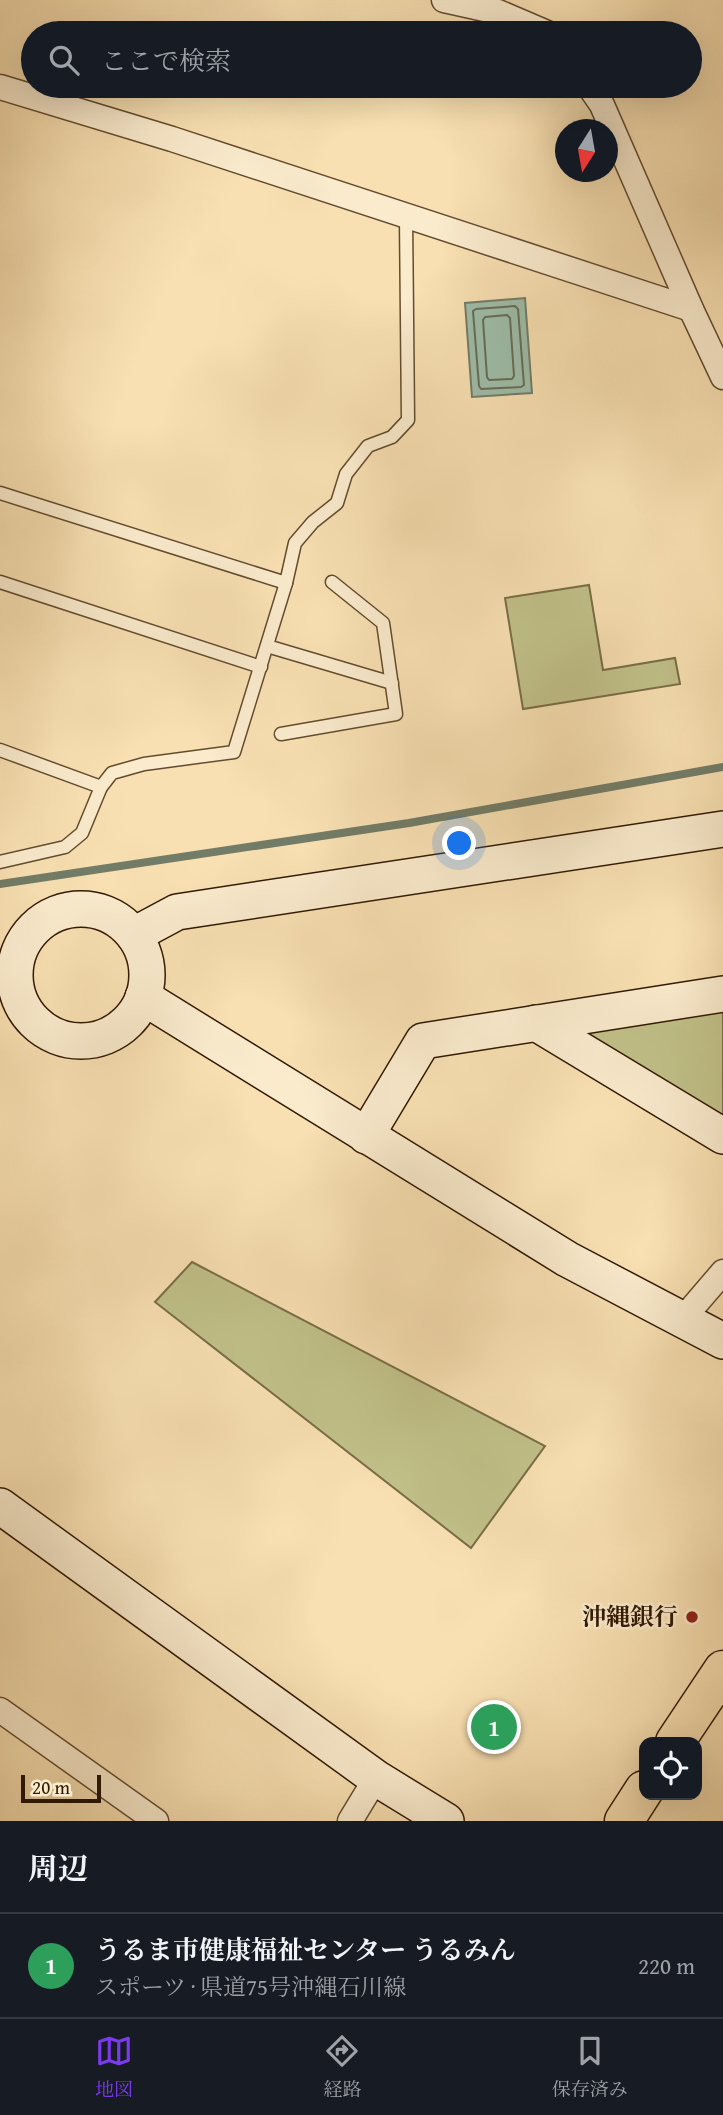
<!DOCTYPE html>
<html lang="ja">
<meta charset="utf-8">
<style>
body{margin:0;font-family:"Gentium Book Plus","Noto Serif JP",serif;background:#242831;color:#f1f3f6}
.controls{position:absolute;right:21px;bottom:21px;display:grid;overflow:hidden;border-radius:14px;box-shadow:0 7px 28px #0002}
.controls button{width:63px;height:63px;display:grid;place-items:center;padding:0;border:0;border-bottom:2px solid #363941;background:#171b24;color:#f1f3f6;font:35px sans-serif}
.compass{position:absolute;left:555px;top:119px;width:63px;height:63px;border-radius:50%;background:#171b24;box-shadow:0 7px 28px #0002;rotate:191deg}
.scale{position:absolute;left:21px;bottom:18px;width:80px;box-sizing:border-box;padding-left:7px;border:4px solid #311a02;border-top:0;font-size:19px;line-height:24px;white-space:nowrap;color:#311a02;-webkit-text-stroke:5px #faebcd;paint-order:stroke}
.you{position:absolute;left:460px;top:844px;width:24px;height:24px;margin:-18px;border:5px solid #fff;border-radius:50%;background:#1a73e8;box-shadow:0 0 0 10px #1a73e833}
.badge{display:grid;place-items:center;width:46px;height:46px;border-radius:50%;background:#7c3aed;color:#fff;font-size:23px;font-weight:700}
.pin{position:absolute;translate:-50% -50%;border:4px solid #fff;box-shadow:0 2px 7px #0006}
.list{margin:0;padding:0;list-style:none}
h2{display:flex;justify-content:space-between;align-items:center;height:91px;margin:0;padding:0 28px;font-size:30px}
h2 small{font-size:23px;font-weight:400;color:#9ea1a6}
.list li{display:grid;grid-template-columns:46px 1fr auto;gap:21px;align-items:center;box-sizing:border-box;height:105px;padding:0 28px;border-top:2px solid #363941}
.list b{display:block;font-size:26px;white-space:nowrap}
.list p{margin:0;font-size:23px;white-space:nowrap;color:#9ea1a6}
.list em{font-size:23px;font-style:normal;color:#9ea1a6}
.icon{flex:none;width:38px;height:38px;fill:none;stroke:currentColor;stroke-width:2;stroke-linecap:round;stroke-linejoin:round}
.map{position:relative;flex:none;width:723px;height:1821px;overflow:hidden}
.search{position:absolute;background:#171b24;box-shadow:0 7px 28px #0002;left:21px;right:21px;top:21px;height:77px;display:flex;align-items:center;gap:18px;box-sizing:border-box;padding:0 24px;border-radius:38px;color:#9ea1a6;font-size:26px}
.sheet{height:196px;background:#171b24}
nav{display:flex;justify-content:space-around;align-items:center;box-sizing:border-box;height:98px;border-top:2px solid #363941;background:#171b24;font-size:19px;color:#9ea1a6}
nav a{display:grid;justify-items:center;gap:4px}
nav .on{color:#7c3aed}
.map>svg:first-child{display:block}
.green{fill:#c1c189;stroke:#796e46;stroke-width:2}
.water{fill:#9dbdaa;stroke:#727c67;stroke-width:2}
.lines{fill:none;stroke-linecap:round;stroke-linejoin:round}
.shore{stroke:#676c56;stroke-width:2}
.stream{stroke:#727c67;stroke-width:8}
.lane-casing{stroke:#634c2e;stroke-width:15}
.street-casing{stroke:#634c2e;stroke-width:27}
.secondary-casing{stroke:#311a02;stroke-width:38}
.primary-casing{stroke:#311a02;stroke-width:41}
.lane{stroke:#faebcd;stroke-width:12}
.street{stroke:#faebcd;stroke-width:24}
.secondary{stroke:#faebcd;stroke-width:35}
.primary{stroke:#f8e0b2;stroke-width:38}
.poi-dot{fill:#8f2418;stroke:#faebcd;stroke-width:2.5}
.labels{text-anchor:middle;stroke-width:5;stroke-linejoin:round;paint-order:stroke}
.poi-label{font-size:24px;font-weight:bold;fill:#311a02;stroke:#faebcd;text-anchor:end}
</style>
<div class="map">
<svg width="723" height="1821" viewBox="0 0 723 1821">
<rect width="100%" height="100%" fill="#f8e0b2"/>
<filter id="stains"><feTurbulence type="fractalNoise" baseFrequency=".00286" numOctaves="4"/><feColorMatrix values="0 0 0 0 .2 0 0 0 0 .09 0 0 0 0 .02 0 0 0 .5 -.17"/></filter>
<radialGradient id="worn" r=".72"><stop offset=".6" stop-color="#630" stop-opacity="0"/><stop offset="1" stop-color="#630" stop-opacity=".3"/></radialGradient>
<g class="green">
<polygon points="589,585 603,670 675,658 680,684 523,709 505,598"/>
<polygon points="723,994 723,1136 536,1023"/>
<polygon points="192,1262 545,1446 471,1548 155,1302"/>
</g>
<polygon class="water" points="525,298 532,393 472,397 465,303"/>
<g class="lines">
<g class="shore">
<polygon points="515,306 518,309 524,385 521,387 481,389 479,386 473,311 476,309"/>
<polygon points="507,315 510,318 514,376 512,379 489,380 487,377 483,320 485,317"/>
</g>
<polyline class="stream" points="0,884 409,823 723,767"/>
<defs>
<g id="lane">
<polyline points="0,493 286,583"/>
<polyline points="0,582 261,667"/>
<polyline points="267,646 392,683"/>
<polyline points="281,734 396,714 383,623 332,582"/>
<polyline points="0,750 101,787 112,773 144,764 234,752 286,583 295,543 313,522 337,503 346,474 368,446 392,437 408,420 406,217"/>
<polyline points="0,862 65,847 82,833 101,787"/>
</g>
<g id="street">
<polyline points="444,0 498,12 547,33"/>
<polyline points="589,86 602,105 691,309 723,377"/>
<polyline points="0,87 172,139 691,309"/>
<polyline points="681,1321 723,1272"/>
<polyline points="0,1710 156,1821"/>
<polyline points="350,1821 376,1778"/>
</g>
<g id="secondary">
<circle cx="81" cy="975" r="66"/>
<polyline points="134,935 177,912 723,829"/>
<polyline points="143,997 567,1259 723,1341"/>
<polyline points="536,1023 723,1136"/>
<polyline points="366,1136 423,1041 723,994"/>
<polyline points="0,1506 376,1778 446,1821"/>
</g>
<g id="primary">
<polyline points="675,1742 723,1670"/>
<polyline points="624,1821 644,1790"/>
</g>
</defs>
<use href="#lane" class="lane-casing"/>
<use href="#street" class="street-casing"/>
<use href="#secondary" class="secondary-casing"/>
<use href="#primary" class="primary-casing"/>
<use href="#lane" class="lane"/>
<use href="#street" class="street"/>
<use href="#secondary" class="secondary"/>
<use href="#primary" class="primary"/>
</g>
<circle class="poi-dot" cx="692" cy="1617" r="7"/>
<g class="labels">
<g class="poi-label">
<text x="678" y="1625">沖縄銀行</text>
</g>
</g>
<rect width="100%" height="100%" filter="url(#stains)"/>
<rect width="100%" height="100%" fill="url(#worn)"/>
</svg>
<div class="controls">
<button><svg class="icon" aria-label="locate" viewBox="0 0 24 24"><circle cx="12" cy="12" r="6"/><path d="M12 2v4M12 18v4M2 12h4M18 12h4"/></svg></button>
</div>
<svg class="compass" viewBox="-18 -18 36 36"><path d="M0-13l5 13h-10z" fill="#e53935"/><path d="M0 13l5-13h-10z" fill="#9ea1a6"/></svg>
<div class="scale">20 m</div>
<div class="you"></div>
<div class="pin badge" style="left:494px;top:1727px;background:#2e9e5b">1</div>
<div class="search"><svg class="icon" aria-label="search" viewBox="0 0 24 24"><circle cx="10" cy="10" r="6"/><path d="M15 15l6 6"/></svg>ここで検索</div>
</div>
<section class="sheet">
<h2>周辺<small></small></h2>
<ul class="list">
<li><span class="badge" style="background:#2e9e5b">1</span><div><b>うるま市健康福祉センター うるみん</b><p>スポーツ · 県道75号沖縄石川線</p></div><em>220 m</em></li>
</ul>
</section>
<nav>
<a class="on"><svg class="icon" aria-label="map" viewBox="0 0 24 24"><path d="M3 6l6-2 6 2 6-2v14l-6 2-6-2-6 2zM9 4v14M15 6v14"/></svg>地図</a>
<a><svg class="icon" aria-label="directions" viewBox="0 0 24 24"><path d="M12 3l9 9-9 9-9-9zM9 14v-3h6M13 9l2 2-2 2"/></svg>経路</a>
<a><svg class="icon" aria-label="saved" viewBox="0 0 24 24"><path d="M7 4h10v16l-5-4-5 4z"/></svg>保存済み</a>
</nav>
